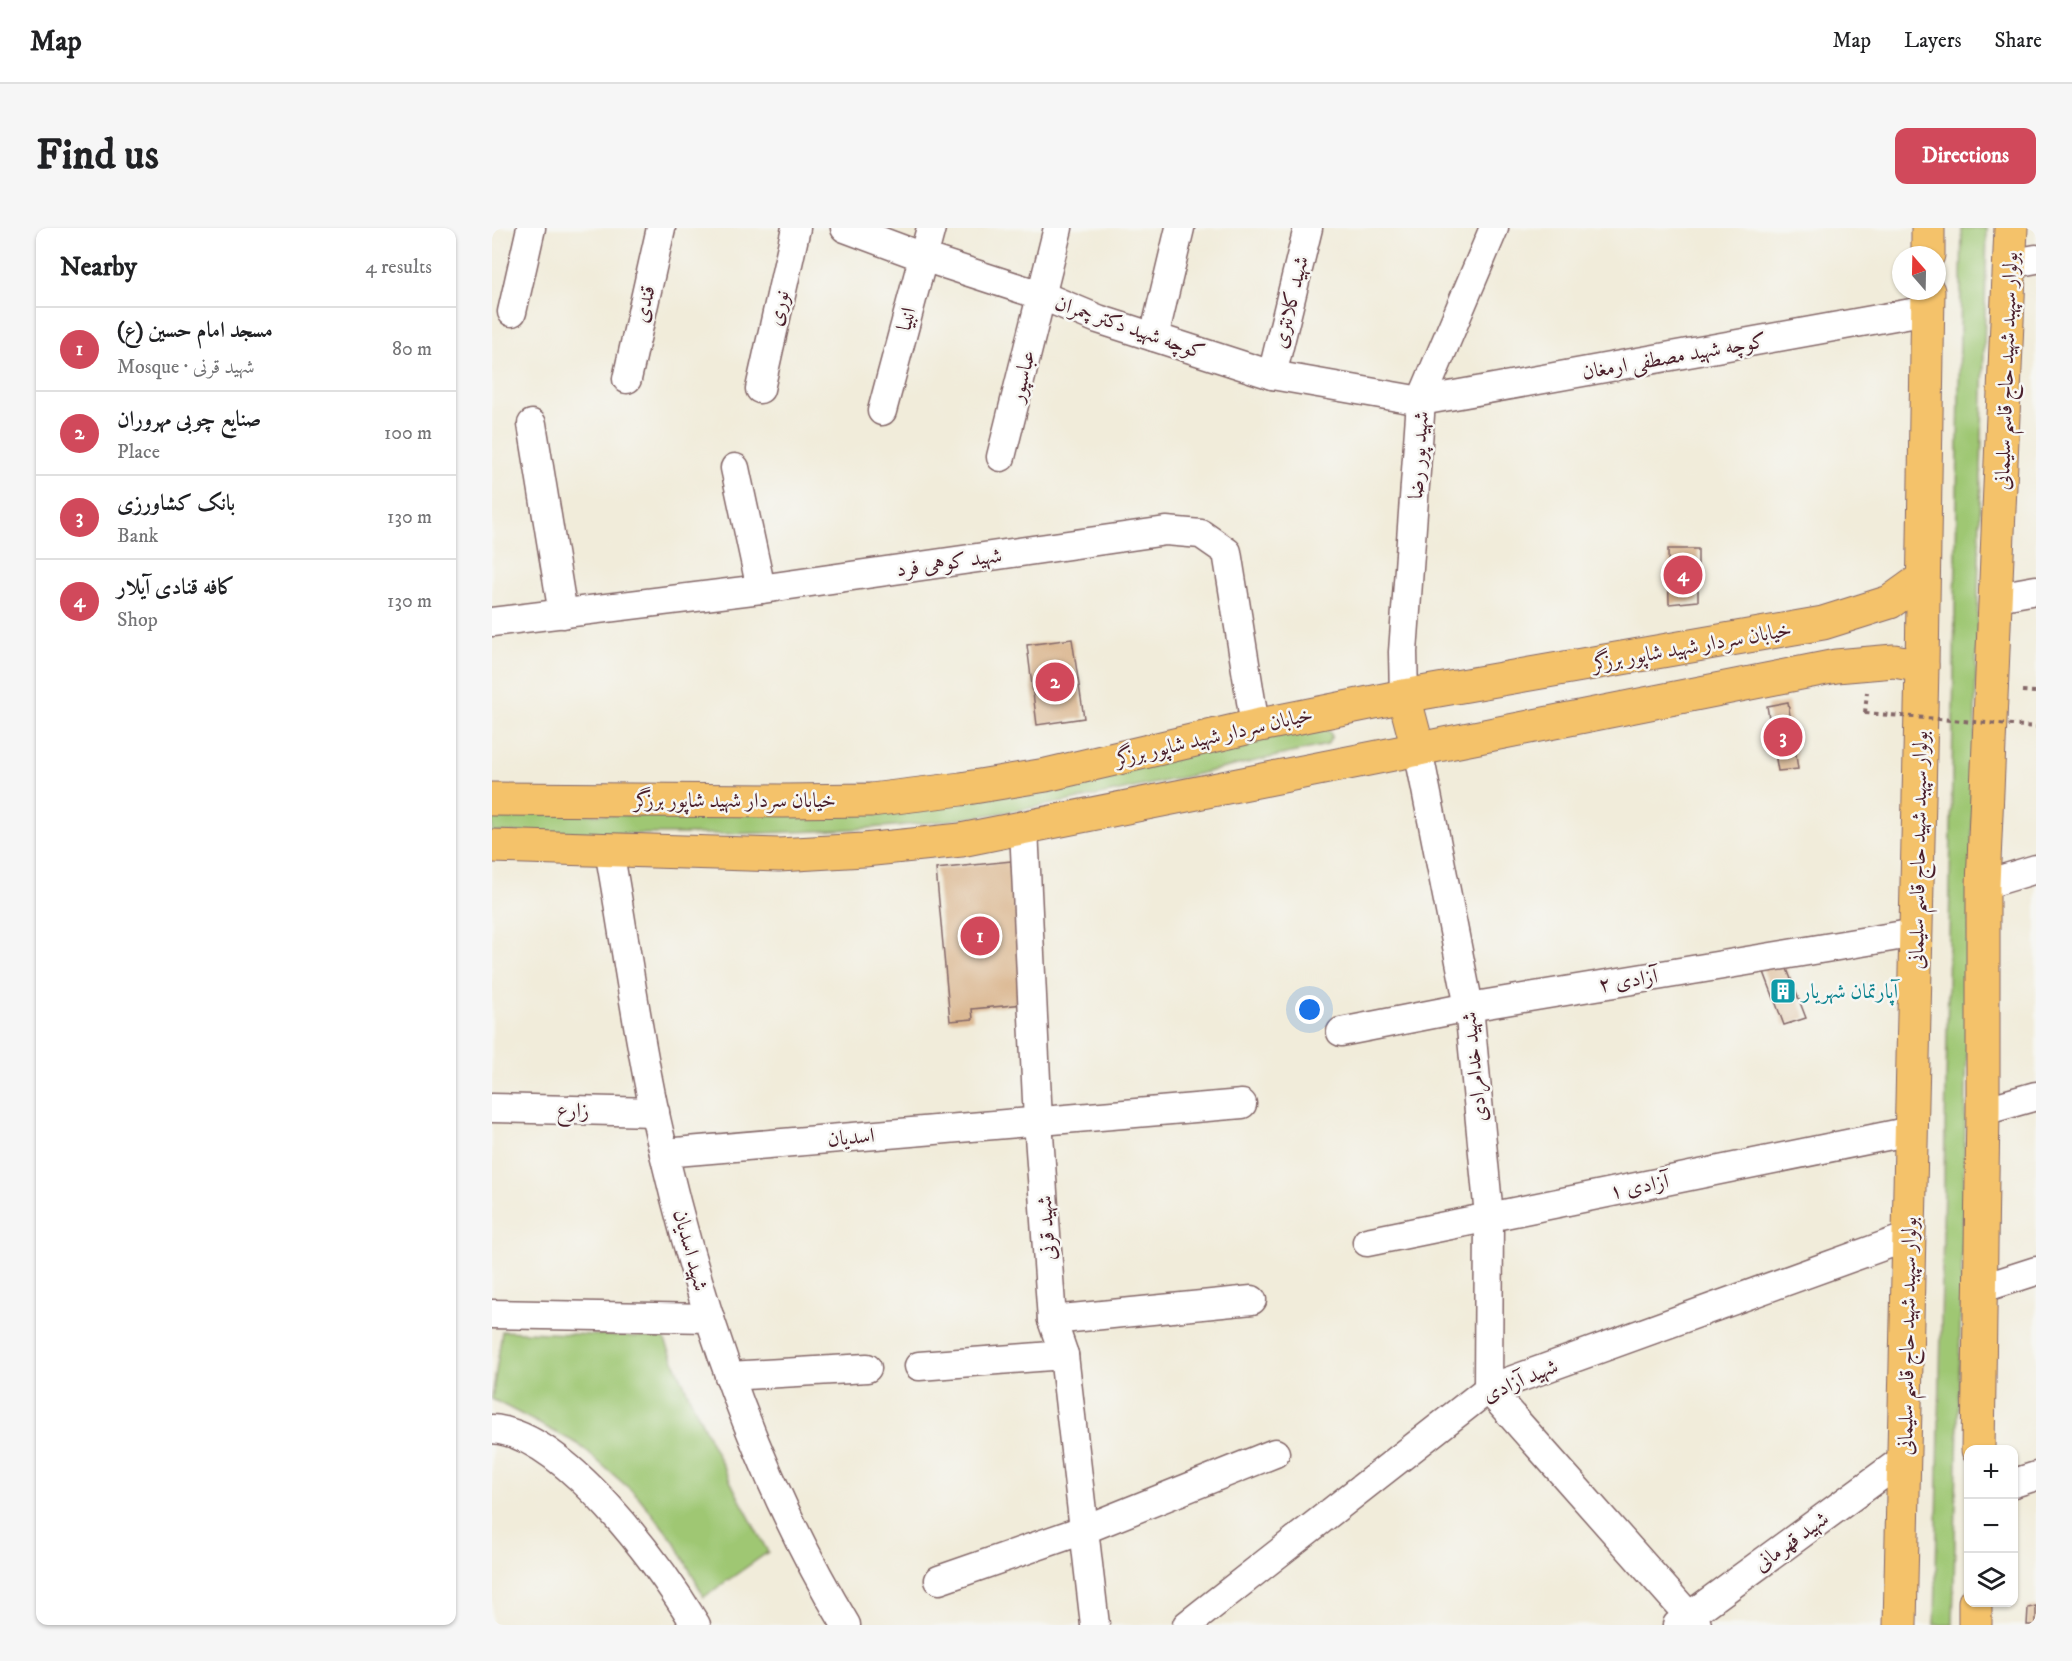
<!DOCTYPE html>
<meta charset="utf-8">
<style>
body{margin:0;font-family:"IM FELL DW Pica",Amiri,serif;background:#f6f6f6;color:#202124}
.controls{position:absolute;right:18px;bottom:18px;display:grid;overflow:hidden;border-radius:12px;box-shadow:0 2px 4px #0004}
.controls button{width:54px;height:54px;display:grid;place-items:center;padding:0;border:0;border-bottom:2px solid #e0e0e0;background:#fff;color:#202124;font:30px sans-serif}
.compass{position:absolute;left:1400px;top:18px;width:54px;height:54px;border-radius:50%;background:#fff;box-shadow:0 2px 4px #0004;rotate:340deg}
.you{position:absolute;left:818px;top:782px;width:21px;height:21px;margin:-15px;border:4px solid #fff;border-radius:50%;background:#1a73e8;box-shadow:0 0 0 9px #1a73e833}
.badge{display:grid;place-items:center;width:39px;height:39px;border-radius:50%;background:#d1495b;color:#fff;font-size:20px;font-weight:700}
.pin{position:absolute;translate:-50% -50%;border:3px solid #fff;box-shadow:0 2px 6px #0006}
.list{margin:0;padding:0;list-style:none}
h2{display:flex;justify-content:space-between;align-items:center;height:78px;margin:0;padding:0 24px;font-size:26px}
h2 small{font-size:20px;font-weight:400;color:#757577}
.list li{display:grid;grid-template-columns:39px 1fr auto;gap:18px;align-items:center;box-sizing:border-box;height:84px;padding:0 24px;border-top:2px solid #e0e0e0}
.list b{display:block;font-size:22px;white-space:nowrap}
.list p{margin:0;font-size:20px;white-space:nowrap;color:#757577}
.list em{font-size:20px;font-style:normal;color:#757577}
.icon{flex:none;width:33px;height:33px;fill:none;stroke:currentColor;stroke-width:2;stroke-linecap:round;stroke-linejoin:round}
.map{position:relative;flex:none;width:1544px;height:1397px;overflow:hidden;border-radius:12px}
header{display:flex;align-items:center;gap:36px;box-sizing:border-box;height:84px;padding:0 30px;background:#fff;border-bottom:2px solid #e0e0e0}
header strong{font-size:28px}
nav{display:flex;gap:33px;margin-inline-start:auto;font-size:21px}
.intro{display:flex;align-items:center;justify-content:space-between;box-sizing:border-box;height:144px;padding:0 36px}
h1{margin:0;font-size:42px}
.button{padding:15px 27px;border-radius:12px;background:#d1495b;color:#fff;font-size:21px;font-weight:700}
main{display:flex;gap:36px;padding:0 36px}
aside{flex:1;background:#fff;border-radius:12px;box-shadow:0 2px 4px #0004}
.map>svg:first-child{display:block}
.green{fill:#9fc773;stroke:#74734f;stroke-width:1.5}
.building{fill:#dbb892}
.lines{fill:none;stroke-linecap:round;stroke-linejoin:round}
.minor-casing{stroke:#846768;stroke-width:31}
.major-casing{stroke:#846768;stroke-width:35}
.path{stroke:#846768;stroke-width:4;stroke-dasharray:4.5 4.5;stroke-linecap:butt}
.minor{stroke:#fff;stroke-width:28}
.major{stroke:#f4c26a;stroke-width:33}
.path-bridge{stroke:#846768;stroke-width:4;stroke-dasharray:4.5 4.5;stroke-linecap:butt}
.labels{text-anchor:middle;stroke-width:5;stroke-linejoin:round;paint-order:stroke}
.street-label{font-size:21px;fill:#4a1f2b;stroke:#f6f6f2}
.culture-label{font-size:21px;fill:#0d838f;stroke:#f6f6f2;text-anchor:start}
</style>
<header>
<strong>Map</strong>
<nav><a>Map</a><a>Layers</a><a>Share</a></nav>
</header>
<div class="intro"><h1>Find us</h1><a class="button">Directions</a></div>
<main>
<aside>
<h2>Nearby<small>4 results</small></h2>
<ul class="list">
<li><span class="badge">1</span><div><b>مسجد امام حسین (ع)</b><p>Mosque · شهید قرنی</p></div><em>80 m</em></li>
<li><span class="badge">2</span><div><b>صنایع چوبی مهروران</b><p>Place</p></div><em>100 m</em></li>
<li><span class="badge">3</span><div><b>بانک کشاورزی</b><p>Bank</p></div><em>130 m</em></li>
<li><span class="badge">4</span><div><b>کافه قنادی آیلار</b><p>Shop</p></div><em>130 m</em></li>
</ul>
</aside>
<div class="map">
<svg width="1544" height="1397" viewBox="0 0 1544 1397">
<rect width="100%" height="100%" fill="#f6f6f2"/>
<filter id="ink" filterUnits="userSpaceOnUse"><feTurbulence type="fractalNoise" baseFrequency=".0167" numOctaves="2"/><feDisplacementMap in="SourceGraphic" scale="12" xChannelSelector="R" yChannelSelector="G"/><feConvolveMatrix kernelMatrix="1 2 1 2 8 2 1 2 1" color-interpolation-filters="sRGB"/></filter>
<filter id="wash" filterUnits="userSpaceOnUse"><feTurbulence type="fractalNoise" baseFrequency=".008" numOctaves="4" result="noise"/><feDisplacementMap in="SourceGraphic" scale="24" xChannelSelector="R" yChannelSelector="G"/><feGaussianBlur stdDeviation="1.35" result="paint"/><feColorMatrix in="noise" values="0 0 0 0 0 0 0 0 0 0 0 0 0 0 0 0 0 1.4 0 .05"/><feComposite in="paint" operator="in"/></filter>
<g filter="url(#wash)">
<rect width="100%" height="100%" fill="#f1ecda"/>
<g class="green">
<path d="M1470,0H1495L1461,1397H1443C1456,931 1459,466 1470,0Z"/>
<path d="M830,500L837,503L840,508L835,517C702,546 570,580 435,595C290,610 145,606 0,604V585L166,587Z"/>
<path d="M10,1103L172,1110C203,1184 237,1254 276,1324L212,1369L184,1316L146,1268L86,1216L0,1171Z"/>
</g>
<g id="blocks">
<g class="building">
<polygon points="1176,321 1206,321 1206,373 1177,376"/>
<polygon points="580,411 592,490 545,497 535,417"/>
<polygon points="1296,474 1306,541 1286,543 1275,478"/>
<polygon points="519,633 532,776 480,781 481,791 458,793 444,641"/>
<polygon points="1292,733 1314,790 1292,797 1269,736"/>
<polygon points="1544,1378 1544,1397 1535,1397 1536,1380"/>
</g>
</g>
</g>
<g filter="url(#ink)">
<use href="#blocks" fill-opacity="0" stroke="#846768" stroke-width="1.5"/>
<g class="lines">
<defs>
<g id="minor">
<polyline points="353,0 431,29 551,68 606,91 780,147 929,173 1436,82"/>
<polyline points="1517,36 1544,31"/>
<polyline points="20,84 39,0"/>
<polyline points="662,109 688,0"/>
<polyline points="780,147 816,0"/>
<polyline points="135,151 169,0"/>
<polyline points="268,161 304,0"/>
<polyline points="390,183 439,0"/>
<polyline points="40,196 71,386"/>
<polyline points="509,229 566,0"/>
<polyline points="243,240 269,361"/>
<polyline points="1505,369 1544,362"/>
<polyline points="0,394 269,361 674,303 709,306 735,324 763,498"/>
<polyline points="912,468 911,424 929,173 1002,0"/>
<polyline points="926,521 977,779 997,988 996,1161 1205,1397"/>
<polyline points="532,601 546,893 560,1092 572,1127 603,1397"/>
<path d="M117,622C133,710 144,799 163,886C202,1064 260,1241 354,1397"/>
<polyline points="1491,657 1544,641"/>
<polyline points="849,804 977,779 1424,705"/>
<polyline points="0,880 163,884"/>
<polyline points="1491,883 1544,868"/>
<polyline points="172,925 750,876"/>
<polyline points="875,1014 1419,903"/>
<polyline points="1488,1061 1544,1043"/>
<polyline points="0,1086 218,1090"/>
<polyline points="560,1092 760,1072"/>
<polyline points="427,1138 572,1127"/>
<polyline points="237,1148 375,1140"/>
<path d="M0,1201C74,1206 168,1338 204,1397"/>
<polyline points="1522,1255 1544,1248"/>
<polyline points="447,1352 591,1302 783,1225"/>
<polyline points="695,1397 996,1161 1416,1009"/>
<polyline points="1185,1397 1413,1230"/>
</g>
<g id="major">
<polyline points="1436,27 1436,0"/>
<polyline points="912,468 926,521"/>
<polyline points="0,571 291,573 379,572 469,561 554,547 763,498 912,468 1331,395 1398,374 1430,351"/>
<polyline points="0,618 287,627 372,622 469,612 1344,438 1402,433 1430,438"/>
<polyline points="1486,1222 1491,883 1491,657 1519,0"/>
<polyline points="1408,1397 1430,438 1436,63"/>
<polyline points="1483,1397 1483,1374"/>
</g>
</defs>
<use href="#minor" class="minor-casing"/>
<use href="#major" class="major-casing"/>
<g class="path">
<polyline points="1530,463 1544,464"/>
<polyline points="1373,485 1375,464"/>
</g>
<use href="#minor" class="minor"/>
<use href="#major" class="major"/>
<polyline class="path-bridge" points="1373,485 1544,499"/>
</g>
</g>
<defs>
<symbol id="building-square" viewBox="-11 -11 22 22"><rect x="-9" y="-9" width="18" height="18" rx="4" fill="#0f9aa8" stroke="#f6f6f2"/><path d="M-4-6H4V6H1V3H-1V6H-4ZM-2.5-4.3h1.7v1.8h-1.7ZM.8-4.3h1.7v1.8H.8ZM-2.5-1h1.7V.8h-1.7ZM.8-1h1.7V.8H.8Z" fill="#fff"/></symbol>
</defs>
<g fill-rule="evenodd">
<use href="#building-square" x="1276" y="748" width="30" height="30"/>
</g>
<g class="labels">
<g class="street-label">
<text transform="translate(798 74) rotate(-76)" y="7">شهید کلانتری</text>
<text transform="translate(152 76) rotate(-77)" y="7">قندی</text>
<text transform="translate(286 80) rotate(-77)" y="7">نوری</text>
<text transform="translate(414 91) rotate(-75)" y="7">انبیا</text>
<text transform="translate(638 99) rotate(19)" y="7">کوچه شهید دکتر چمران</text>
<text transform="translate(1182 128) rotate(-10)" y="7">کوچه شهید مصطفی ارمغان</text>
<text transform="translate(1514 143) rotate(-88)" y="7">بولوار سپهبد شهید حاج قاسم سلیمانی</text>
<text transform="translate(530 148) rotate(-76)" y="7">عباسپور</text>
<text transform="translate(926 227) rotate(-86)" y="7">شهید پور رضا</text>
<text transform="translate(457 334) rotate(-8)" y="7">شهید کوهی فرد</text>
<text transform="translate(1200 418) rotate(-10)" y="7">خیابان سردار شهید شاپور برزگر</text>
<text transform="translate(722 508) rotate(-13)" y="7">خیابان سردار شهید شاپور برزگر</text>
<text x="243" y="579">خیابان سردار شهید شاپور برزگر</text>
<text transform="translate(1426 622) rotate(-89)" y="7">بولوار سپهبد شهید حاج قاسم سلیمانی</text>
<text transform="translate(1136 752) rotate(-9)" y="7">آزادی ۲</text>
<text transform="translate(982 839) rotate(-96)" y="7">شهید خدامرادی</text>
<text transform="translate(81 882) rotate(1)" y="7">زارع</text>
<text transform="translate(359 909) rotate(-5)" y="7">اسدیان</text>
<text transform="translate(1147 958) rotate(-11)" y="7">آزادی ۱</text>
<text transform="translate(554 1000) rotate(-94)" y="7">شهید قرنی</text>
<text transform="translate(199 1022) rotate(75)" y="7">شهید اسدیان</text>
<text transform="translate(1415 1108) rotate(-89)" y="7">بولوار سپهبد شهید حاج قاسم سلیمانی</text>
<text transform="translate(1028 1152) rotate(-23)" y="7">شهید آزادی</text>
<text transform="translate(1299 1313) rotate(-36)" y="7">شهید قهرمانی</text>
</g>
<g class="culture-label">
<text x="1310" y="770">آپارتمان شهریار</text>
</g>
</g>
</svg>
<div class="controls">
<button>+</button>
<button>−</button>
<button><svg class="icon" aria-label="layers" viewBox="0 0 24 24"><path d="M12 4l9 5-9 5-9-5zM3 14l9 5 9-5"/></svg></button>
</div>
<svg class="compass" viewBox="-18 -18 36 36"><path d="M0-13l5 13h-10z" fill="#e53935"/><path d="M0 13l5-13h-10z" fill="#757577"/></svg>
<div class="you"></div>
<div class="pin badge" style="left:488px;top:708px">1</div>
<div class="pin badge" style="left:563px;top:454px">2</div>
<div class="pin badge" style="left:1291px;top:509px">3</div>
<div class="pin badge" style="left:1191px;top:347px">4</div>
</div>
</main>
